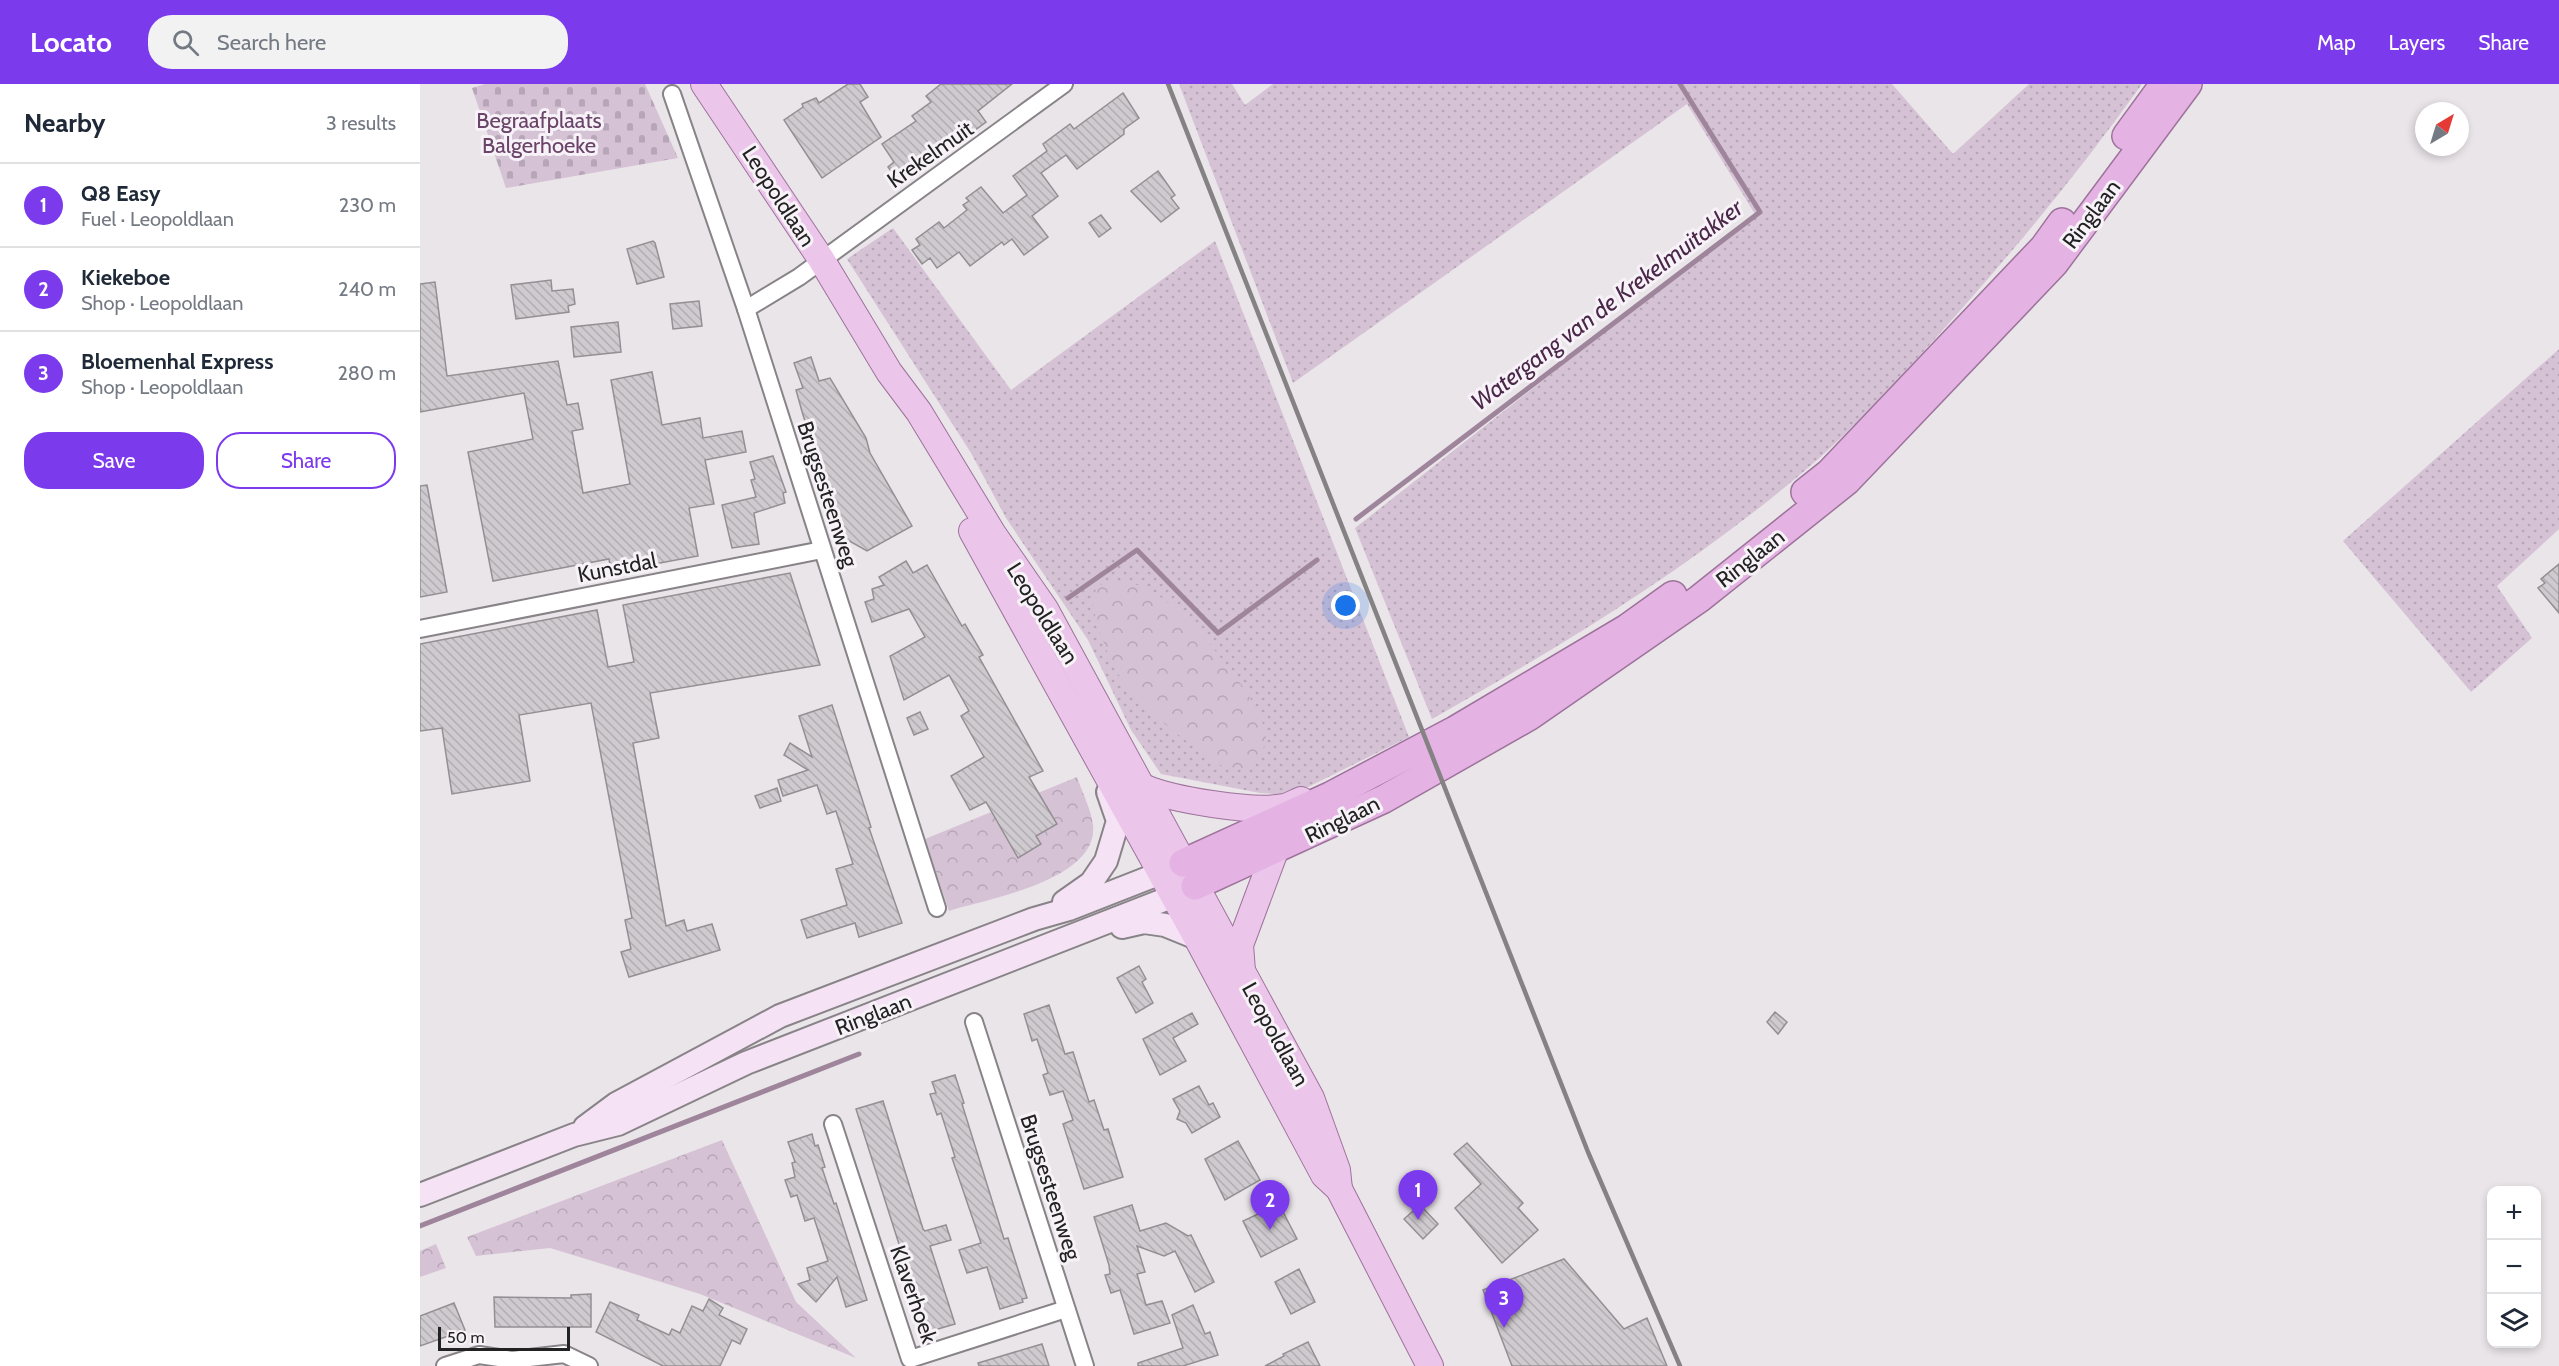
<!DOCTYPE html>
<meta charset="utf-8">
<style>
body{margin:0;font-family:Cabin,sans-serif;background:#f2f2f3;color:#1f2937}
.controls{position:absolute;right:18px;bottom:18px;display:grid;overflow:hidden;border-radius:12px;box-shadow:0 3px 9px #0003}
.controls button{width:54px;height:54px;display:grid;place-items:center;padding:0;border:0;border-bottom:2px solid #e0e1e3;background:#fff;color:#1f2937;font:30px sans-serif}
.compass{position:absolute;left:1995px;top:18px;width:54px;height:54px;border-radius:50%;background:#fff;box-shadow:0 3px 9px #0003;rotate:38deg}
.scale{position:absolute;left:18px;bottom:15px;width:132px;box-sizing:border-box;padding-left:6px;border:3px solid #232223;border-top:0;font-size:16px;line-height:21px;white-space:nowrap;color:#232223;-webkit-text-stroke:4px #f7f2f7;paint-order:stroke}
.you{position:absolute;left:926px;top:522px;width:21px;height:21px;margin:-15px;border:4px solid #fff;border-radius:50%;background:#1a73e8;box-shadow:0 0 0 9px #1a73e833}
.badge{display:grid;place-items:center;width:39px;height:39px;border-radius:50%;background:#7c3aed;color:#fff;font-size:20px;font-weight:700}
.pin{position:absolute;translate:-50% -50px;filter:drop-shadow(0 2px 3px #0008)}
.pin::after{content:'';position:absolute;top:32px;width:21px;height:18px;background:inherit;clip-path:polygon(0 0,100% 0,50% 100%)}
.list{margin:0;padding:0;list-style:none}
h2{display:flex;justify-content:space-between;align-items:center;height:78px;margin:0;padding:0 24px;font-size:26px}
h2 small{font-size:20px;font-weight:400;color:#747a83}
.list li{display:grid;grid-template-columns:39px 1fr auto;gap:18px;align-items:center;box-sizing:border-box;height:84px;padding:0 24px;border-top:2px solid #e0e1e3}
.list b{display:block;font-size:22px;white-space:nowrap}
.list p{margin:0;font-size:20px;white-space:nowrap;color:#747a83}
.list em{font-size:20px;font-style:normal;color:#747a83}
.actions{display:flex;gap:12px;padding:18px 24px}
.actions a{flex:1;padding:14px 0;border:2px solid #7c3aed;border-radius:24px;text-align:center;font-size:21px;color:#7c3aed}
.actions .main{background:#7c3aed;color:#fff}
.icon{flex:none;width:33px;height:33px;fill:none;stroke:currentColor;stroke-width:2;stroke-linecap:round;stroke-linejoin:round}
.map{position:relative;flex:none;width:2139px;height:1282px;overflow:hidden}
header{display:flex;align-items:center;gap:36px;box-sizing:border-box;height:84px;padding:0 30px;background:#7c3aed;color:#fff}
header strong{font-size:28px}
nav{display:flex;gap:33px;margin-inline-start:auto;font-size:21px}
.search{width:420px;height:54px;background:#f2f2f3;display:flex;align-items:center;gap:15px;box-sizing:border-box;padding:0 21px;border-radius:24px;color:#747a83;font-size:22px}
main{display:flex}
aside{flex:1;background:#fff}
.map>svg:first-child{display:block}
.grass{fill:url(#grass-dots)}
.forest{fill:url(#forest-crowns)}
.cemetery{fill:url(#cemetery-stones)}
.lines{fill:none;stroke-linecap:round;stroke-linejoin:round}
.stream{stroke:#9e859c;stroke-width:5}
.building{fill:url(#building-back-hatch);stroke:#938f93;stroke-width:1.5}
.minor-casing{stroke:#878387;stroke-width:20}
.secondary-casing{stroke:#878387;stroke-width:26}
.primary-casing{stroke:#9d739b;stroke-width:28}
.trunk-casing{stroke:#9d739b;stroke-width:30}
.minor{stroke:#fff;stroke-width:16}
.secondary{stroke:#f5e2f4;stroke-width:22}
.primary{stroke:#ebc5ea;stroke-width:26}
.trunk{stroke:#e4b2e3;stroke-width:27}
.rail{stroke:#858284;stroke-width:4.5}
.labels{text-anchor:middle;stroke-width:6;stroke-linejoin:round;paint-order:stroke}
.park-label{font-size:22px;fill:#694368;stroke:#f7f2f7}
.street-label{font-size:22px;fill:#232223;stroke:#f7f2f7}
.water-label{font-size:24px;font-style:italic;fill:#4a2749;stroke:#f7f2f7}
</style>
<header>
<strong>Locato</strong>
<div class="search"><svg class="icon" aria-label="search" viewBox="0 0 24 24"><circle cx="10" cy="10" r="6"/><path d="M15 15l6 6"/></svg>Search here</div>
<nav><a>Map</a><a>Layers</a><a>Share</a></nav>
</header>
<main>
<aside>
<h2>Nearby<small>3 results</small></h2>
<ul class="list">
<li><span class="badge">1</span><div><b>Q8 Easy</b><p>Fuel · Leopoldlaan</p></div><em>230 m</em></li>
<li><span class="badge">2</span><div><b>Kiekeboe</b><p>Shop · Leopoldlaan</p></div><em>240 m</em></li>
<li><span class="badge">3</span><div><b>Bloemenhal Express</b><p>Shop · Leopoldlaan</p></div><em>280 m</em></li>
</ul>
<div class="actions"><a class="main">Save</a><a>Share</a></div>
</aside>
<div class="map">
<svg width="2139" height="1282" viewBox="0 0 2139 1282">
<defs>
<pattern id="grass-dots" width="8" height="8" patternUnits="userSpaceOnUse" patternTransform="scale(1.5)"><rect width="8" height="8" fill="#d6c2d5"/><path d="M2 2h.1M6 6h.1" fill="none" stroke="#b7a6b7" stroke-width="1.8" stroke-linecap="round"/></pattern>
<pattern id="forest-crowns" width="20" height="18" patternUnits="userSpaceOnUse" patternTransform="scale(1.5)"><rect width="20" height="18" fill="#d6c2d5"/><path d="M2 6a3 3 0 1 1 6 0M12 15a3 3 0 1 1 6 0" fill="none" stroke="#b7a6b7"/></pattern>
<pattern id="cemetery-stones" width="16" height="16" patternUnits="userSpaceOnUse" patternTransform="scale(1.5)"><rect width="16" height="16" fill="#d6c2d5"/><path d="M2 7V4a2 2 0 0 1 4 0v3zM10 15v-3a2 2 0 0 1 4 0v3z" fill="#b7a6b7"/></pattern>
<pattern id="building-back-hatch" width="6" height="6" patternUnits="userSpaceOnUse" patternTransform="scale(1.5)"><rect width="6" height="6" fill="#cfcacf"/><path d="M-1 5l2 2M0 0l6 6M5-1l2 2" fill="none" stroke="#b1adb1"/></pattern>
</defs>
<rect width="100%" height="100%" fill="#eae5e9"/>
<g class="grass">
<path d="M759,0H812L825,21L853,0H1472L1533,70L1609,0H1722C1660,87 1592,169 1521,248C1477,297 1432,347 1382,389C1268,485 1142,562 1012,635L935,444L1335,130L1267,20L873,299Z"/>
<polygon points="473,144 591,306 795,157 989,653 872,711 840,709 741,690 711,646 668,556 586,434 551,369 427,175"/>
<polygon points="2139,265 2139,445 2077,502 2112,554 2051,608 1923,457"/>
</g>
<g class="forest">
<path d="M701,497C710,499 720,501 728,505C761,521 846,617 846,654C846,666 834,677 827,685L802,682L784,671L746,641L705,600L692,581L678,543L672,520L677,501Z"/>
<path d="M657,693C662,708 671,725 673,741C679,796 567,815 529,827L505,755Z"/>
<polygon points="302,1056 376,1218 436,1274 280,1210 130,1164 56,1172 47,1153"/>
<polygon points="16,1160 26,1184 0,1193 0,1167"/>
</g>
<polygon class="cemetery" points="65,0 225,0 258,74 86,104 52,4"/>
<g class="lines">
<g class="stream">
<polyline points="936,435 1340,128 1260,0"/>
<polyline points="648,514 717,466 798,549 897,476"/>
<polyline points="0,1142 439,970"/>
</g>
</g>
<g class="building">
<polygon points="428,0 440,0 448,13 440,18 461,53 402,94 364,36 383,23 382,20 396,14 399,19"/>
<polygon points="521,0 592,0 558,27 566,38 497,89 493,84 477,96 468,83 474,78 462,60 496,37 492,32 511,18 506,12"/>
<polygon points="703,9 719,34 704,45 704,50 657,85 646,71 621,89 638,112 612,132 628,153 604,171 592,155 584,161 582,158 550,182 539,168 517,184 510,174 502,180 492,166 500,161 496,155 519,138 524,144 547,126 543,121 549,117 546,114 561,103 583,129 607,111 593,92 627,67 623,60 650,40 654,45"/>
<polygon points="738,87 755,111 751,114 759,124 741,138 711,107"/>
<polygon points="681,131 691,144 679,153 669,139"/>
<polygon points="233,157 235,159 244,193 217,200 207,165"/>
<polygon points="131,196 132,207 153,205 155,220 148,222 149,228 96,235 91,201"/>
<polygon points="15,198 27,292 138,277 147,321 158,319 163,345 152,347 163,409 210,400 191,296 232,288 242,341 280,334 283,354 322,347 326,368 285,376 294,420 269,424 278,472 191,488 189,475 73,497 48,368 113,355 104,309 0,328 0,200"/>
<polygon points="279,217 282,242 253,245 250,220"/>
<polygon points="198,238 201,268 154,273 151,243"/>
<polygon points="391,273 399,297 410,294 446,354 450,369 492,442 447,467 424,454 383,331 376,306 383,304 374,279"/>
<polygon points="353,372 366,408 363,409 365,419 334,429 339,460 312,464 302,421 336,413 331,396 335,395 330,378"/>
<polygon points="7,401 27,508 0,513 0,402"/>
<polygon points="486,477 493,489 507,481 542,542 545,540 563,571 559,573 623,687 609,693 637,740 616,752 621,760 598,774 566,718 550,726 531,692 564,673 541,632 549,627 529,591 484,616 470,572 505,553 489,525 452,538 445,518 454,515 452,505 464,501 459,493"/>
<polygon points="2139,480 2139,529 2118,504 2125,499 2121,495"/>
<polygon points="370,489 400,581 230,609 239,654 213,659 246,842 264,836 267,847 292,840 300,866 209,893 201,868 211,865 205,836 212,834 171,619 99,631 110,697 32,710 22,644 0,647 0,560 177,526 188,583 214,578 203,521"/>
<polygon points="412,621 451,743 449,744 482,839 439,853 435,839 387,854 381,836 427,821 416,785 433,780 416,727 407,730 397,701 363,712 358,696 388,686 364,671 370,659 392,673 379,632"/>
<polygon points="500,628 508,645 494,651 487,634"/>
<polygon points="357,704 361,717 340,724 335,712"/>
<polygon points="719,882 726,895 722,898 733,919 716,929 697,894"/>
<polygon points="629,921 645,970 653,968 669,1018 674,1016 684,1046 688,1045 703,1093 664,1105 643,1040 653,1036 643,1007 630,1011 623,991 628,989 617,955 612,957 604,930"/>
<polygon points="1355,928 1367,938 1358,950 1347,938"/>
<polygon points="772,929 778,940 753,954 766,977 740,991 723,955"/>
<polygon points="535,991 544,1019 542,1020 584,1155 588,1154 607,1214 602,1215 603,1218 580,1225 567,1183 547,1189 539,1166 561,1159 532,1074 535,1073 521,1029 517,1031 510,1010 516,1009 512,998"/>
<polygon points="779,1002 789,1021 793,1019 800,1033 772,1049 766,1039 757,1035 760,1027 753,1015"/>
<polygon points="463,1017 503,1145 505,1147 526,1141 531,1156 510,1162 535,1240 511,1247 510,1244 506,1245 436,1025"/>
<polygon points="392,1050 395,1062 398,1061 405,1083 402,1084 414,1120 416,1119 447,1216 426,1223 417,1193 396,1218 378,1200 390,1196 387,1184 408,1177 394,1134 385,1137 377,1111 371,1113 365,1096 375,1093 372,1079 375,1078 368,1058"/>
<polygon points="818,1057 840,1096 805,1116 785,1075"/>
<polygon points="1047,1059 1103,1119 1098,1124 1118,1146 1082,1179 1035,1124 1061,1100 1034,1070"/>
<polygon points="859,1120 877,1155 841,1173 823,1137"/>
<polygon points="712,1121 720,1147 746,1139 768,1152 771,1151 794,1198 775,1208 755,1167 744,1172 717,1162 725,1188 717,1190 726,1221 742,1217 750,1239 714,1250 700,1206 691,1209 685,1191 690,1190 689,1181 674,1133"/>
<polygon points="1000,1121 1018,1140 1003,1155 984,1135"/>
<polygon points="1144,1175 1204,1245 1227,1234 1247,1282 1092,1282 1063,1206"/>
<polygon points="879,1185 895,1218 871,1230 855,1198"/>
<polygon points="171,1210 171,1243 75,1243 74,1213 151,1214 151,1211"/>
<polygon points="289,1215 303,1224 299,1231 327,1245 320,1260 312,1256 300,1282 243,1282 176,1248 190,1218 219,1231 217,1236 249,1251 252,1245 260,1249 272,1222 283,1227"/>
<polygon points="34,1219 45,1246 0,1262 0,1232"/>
<polygon points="773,1221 785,1250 790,1248 798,1271 763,1282 718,1282 718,1279 763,1264 752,1231"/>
<polygon points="888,1258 900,1282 845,1282 864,1272 863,1270"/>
<polygon points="622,1260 629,1282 559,1282 558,1279"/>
</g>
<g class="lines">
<defs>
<g id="minor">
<polyline points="252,10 326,225 517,824"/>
<polyline points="326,225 379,193 644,0"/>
<polyline points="0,545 402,466"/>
<polyline points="554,938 665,1282"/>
<polyline points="413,1040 490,1275 646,1225"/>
<polyline points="25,1282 59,1271 92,1276 144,1270 169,1282"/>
</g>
<g id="secondary">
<polyline points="644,818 671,799 686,777 698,737 688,708"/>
<polyline points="702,843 724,838 745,841 777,854"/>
<polyline points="165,1043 196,1020 360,932 614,835 649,825 741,789"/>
<polyline points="0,1111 154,1051 198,1040 326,979 754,812"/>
</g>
<g id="primary">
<polyline points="284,0 401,175 469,288 499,328 573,450 625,525 891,1014 917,1086 919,1105"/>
<polyline points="552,447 777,854 904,1091 919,1105 1010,1282"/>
<path d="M723,703C752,716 834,729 864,723C870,722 876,718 881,716"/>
<polyline points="822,887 820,861 855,767"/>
</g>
<g id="trunk">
<polyline points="1706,52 1744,0"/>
<polyline points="1385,408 1409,389 1624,163 1642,138"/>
<polyline points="763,779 910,712 1035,646 1207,544 1253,511"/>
<polyline points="775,802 964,715 1110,632 1279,515 1427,397 1634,180 1768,0"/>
</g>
</defs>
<use href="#minor" class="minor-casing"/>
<use href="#secondary" class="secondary-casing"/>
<use href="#primary" class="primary-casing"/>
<use href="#trunk" class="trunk-casing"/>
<use href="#minor" class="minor"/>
<use href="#secondary" class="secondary"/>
<use href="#primary" class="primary"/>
<use href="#trunk" class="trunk"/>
<polyline class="rail" points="748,0 1168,1068 1260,1282"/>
</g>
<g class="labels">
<g class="park-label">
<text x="119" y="44">Begraafplaats<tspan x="119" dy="25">Balgerhoeke</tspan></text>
</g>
<g class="street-label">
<text transform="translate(510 70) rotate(-35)" y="8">Krekelmuit</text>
<text transform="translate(359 112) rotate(57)" y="8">Leopoldlaan</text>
<text transform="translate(1671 130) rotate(-53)" y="8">Ringlaan</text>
<text transform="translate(408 410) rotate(72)" y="8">Brugsesteenweg</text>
<text transform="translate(1330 474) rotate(-38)" y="8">Ringlaan</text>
<text transform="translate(197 483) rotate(-11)" y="8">Kunstdal</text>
<text transform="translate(623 529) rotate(58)" y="8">Leopoldlaan</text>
<text transform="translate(922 735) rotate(-26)" y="8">Ringlaan</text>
<text transform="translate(453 930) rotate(-21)" y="8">Ringlaan</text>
<text transform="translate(856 950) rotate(61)" y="8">Leopoldlaan</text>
<text transform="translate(631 1103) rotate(72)" y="8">Brugsesteenweg</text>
<text transform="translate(494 1210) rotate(71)" y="8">Klaverhoek</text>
</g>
<g class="water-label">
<text transform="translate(1187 221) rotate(-37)" y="8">Watergang van de Krekelmuitakker</text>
</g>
</g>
</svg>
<div class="controls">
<button>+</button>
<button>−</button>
<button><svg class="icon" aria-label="layers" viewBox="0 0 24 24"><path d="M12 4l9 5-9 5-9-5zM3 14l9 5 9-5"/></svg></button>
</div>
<svg class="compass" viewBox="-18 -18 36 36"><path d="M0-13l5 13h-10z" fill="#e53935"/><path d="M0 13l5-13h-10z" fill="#747a83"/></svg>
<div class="scale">50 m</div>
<div class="you"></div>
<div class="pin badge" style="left:998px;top:1136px">1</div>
<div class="pin badge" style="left:850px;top:1146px">2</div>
<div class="pin badge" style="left:1084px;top:1244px">3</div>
</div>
</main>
